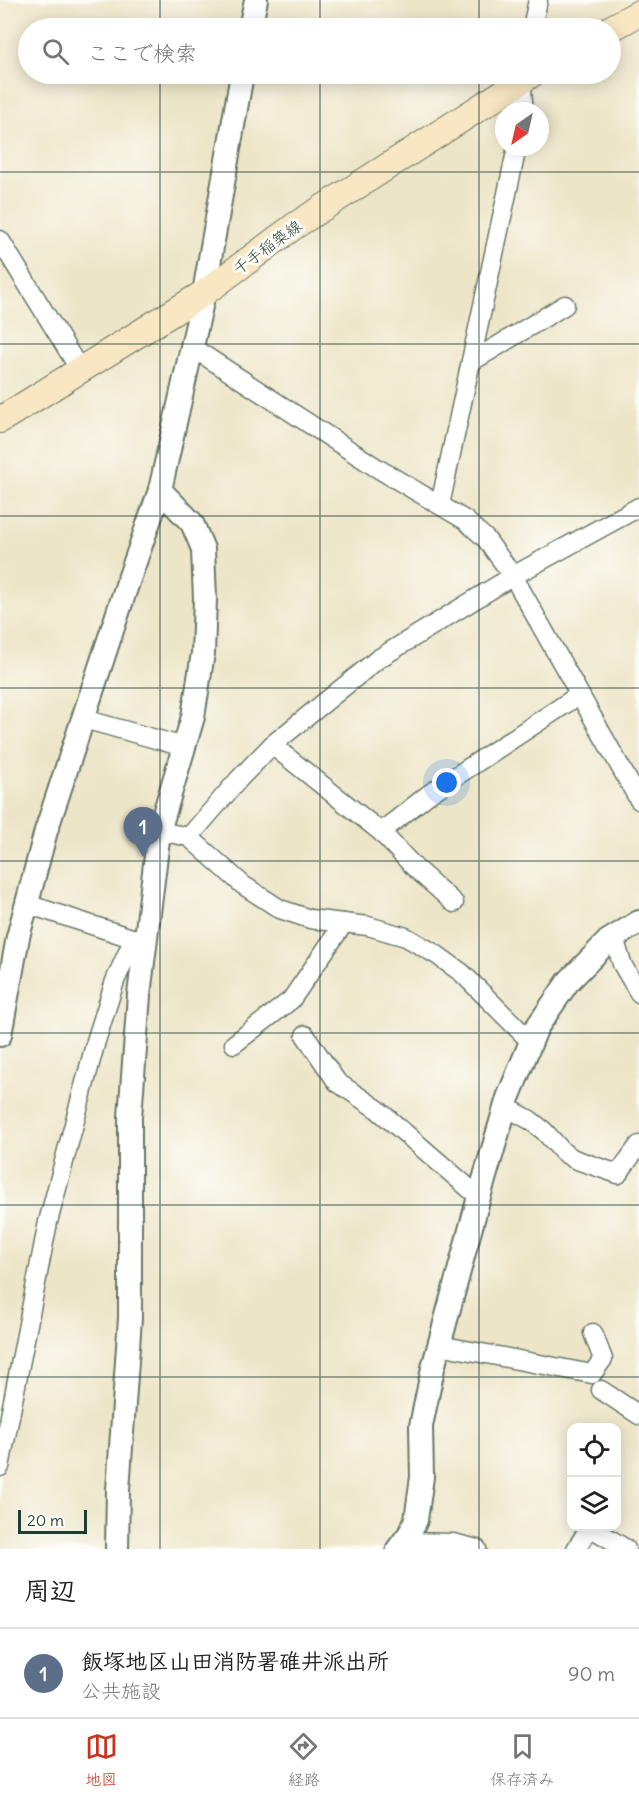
<!DOCTYPE html>
<html lang="ja">
<meta charset="utf-8">
<style>
body{margin:0;font-family:Delius,"Klee One",sans-serif;background:#f2f2f2;color:#222}
.controls{position:absolute;right:18px;bottom:18px;display:grid;overflow:hidden;border-radius:12px;box-shadow:0 3px 15px #0003}
.controls button{width:54px;height:54px;display:grid;place-items:center;padding:0;border:0;border-bottom:2px solid #e0e0e0;background:#fff;color:#222;font:30px sans-serif}
.compass{position:absolute;left:495px;top:102px;width:54px;height:54px;border-radius:50%;background:#fff;box-shadow:0 3px 15px #0003;rotate:214deg}
.scale{position:absolute;left:18px;bottom:15px;width:69px;box-sizing:border-box;padding-left:6px;border:3px solid #1f3d34;border-top:0;font-size:16px;line-height:21px;white-space:nowrap;color:#1f3d34;-webkit-text-stroke:4px #fdfcf7;paint-order:stroke}
.you{position:absolute;left:447px;top:783px;width:21px;height:21px;margin:-15px;border:4px solid #fff;border-radius:50%;background:#1a73e8;box-shadow:0 0 0 9px #1a73e833}
.badge{display:grid;place-items:center;width:39px;height:39px;border-radius:50%;background:#c8321e;color:#fff;font-size:20px;font-weight:700}
.pin{position:absolute;translate:-50% -50px;filter:drop-shadow(0 2px 3px #0008)}
.pin::after{content:'';position:absolute;top:32px;width:21px;height:18px;background:inherit;clip-path:polygon(0 0,100% 0,50% 100%)}
.list{margin:0;padding:0;list-style:none}
h2{display:flex;justify-content:space-between;align-items:center;height:78px;margin:0;padding:0 24px;font-size:26px}
h2 small{font-size:20px;font-weight:400;color:#767676}
.list li{display:grid;grid-template-columns:39px 1fr auto;gap:18px;align-items:center;box-sizing:border-box;height:90px;padding:0 24px;border-top:2px solid #e0e0e0}
.list b{display:block;font-size:22px;white-space:nowrap}
.list p{margin:0;font-size:20px;white-space:nowrap;color:#767676}
.list em{font-size:20px;font-style:normal;color:#767676}
.icon{flex:none;width:33px;height:33px;fill:none;stroke:currentColor;stroke-width:2;stroke-linecap:round;stroke-linejoin:round}
.map{position:relative;flex:none;width:639px;height:1549px;overflow:hidden}
.search{position:absolute;background:#fff;box-shadow:0 3px 15px #0003;left:18px;right:18px;top:18px;height:66px;display:flex;align-items:center;gap:15px;box-sizing:border-box;padding:0 21px;border-radius:33px;color:#767676;font-size:22px}
.sheet{height:168px;background:#fff}
nav{display:flex;justify-content:space-around;align-items:center;box-sizing:border-box;height:84px;border-top:2px solid #e0e0e0;background:#fff;font-size:16px;color:#767676}
nav a{display:grid;justify-items:center;gap:3px}
nav .on{color:#c8321e}
.map>svg:first-child{display:block}
.lines{fill:none;stroke-linecap:round;stroke-linejoin:round}
.minor-casing{stroke:#677867;stroke-width:21}
.tertiary-casing{stroke:#677867;stroke-width:26}
.secondary-casing{stroke:#677867;stroke-width:28}
.minor{stroke:#fff;stroke-width:18}
.tertiary{stroke:#fff;stroke-width:22}
.secondary{stroke:#f9e7c3;stroke-width:26}
.grid{fill:none;stroke:#1f3d34;stroke-width:1.5;stroke-opacity:0.55}
.labels{text-anchor:middle;stroke-width:6;stroke-linejoin:round;paint-order:stroke}
.street-label{font-size:16px;fill:#1f3d34;stroke:#fdfcf7}
</style>
<div class="map">
<svg width="639" height="1549" viewBox="0 0 639 1549">
<rect width="100%" height="100%" fill="#fdfcf7"/>
<filter id="ink" filterUnits="userSpaceOnUse"><feTurbulence type="fractalNoise" baseFrequency=".0167" numOctaves="2"/><feDisplacementMap in="SourceGraphic" scale="12" xChannelSelector="R" yChannelSelector="G"/><feConvolveMatrix kernelMatrix="1 2 1 2 8 2 1 2 1" color-interpolation-filters="sRGB"/></filter>
<filter id="wash" filterUnits="userSpaceOnUse"><feTurbulence type="fractalNoise" baseFrequency=".008" numOctaves="4" result="noise"/><feDisplacementMap in="SourceGraphic" scale="24" xChannelSelector="R" yChannelSelector="G"/><feGaussianBlur stdDeviation="1.35" result="paint"/><feColorMatrix in="noise" values="0 0 0 0 0 0 0 0 0 0 0 0 0 0 0 0 0 1.4 0 .05"/><feComposite in="paint" operator="in"/></filter>
<g filter="url(#wash)">
<rect width="100%" height="100%" fill="#ede5c7"/>
</g>
<g filter="url(#ink)">
<g class="lines">
<defs>
<g id="minor">
<polyline points="532,28 538,0"/>
<polyline points="522,74 521,80 524,111"/>
<polyline points="0,240 80,370"/>
<polyline points="193,348 377,468 465,520 486,539 513,576 639,800"/>
<polyline points="471,362 565,305"/>
<polyline points="440,505 517,147"/>
<polyline points="84,719 184,747"/>
<polyline points="272,745 381,832 414,867 454,903"/>
<polyline points="159,831 189,837 243,885 280,909 310,919 368,926 406,937 437,955 462,973 531,1042"/>
<polyline points="381,832 429,794 579,695"/>
<polyline points="189,837 239,779 272,745 378,659 513,576 639,507"/>
<polyline points="27,904 144,942"/>
<polyline points="614,937 622,964 639,993"/>
<polyline points="305,1035 337,1082 377,1109 479,1197"/>
<polyline points="234,1044 291,1000 344,923"/>
<polyline points="506,1107 530,1120 544,1131 563,1152 574,1159 618,1174 639,1145"/>
<polyline points="439,1345 592,1374 603,1359 593,1333"/>
<polyline points="601,1390 639,1415"/>
<polyline points="0,1467 48,1222 96,1041 115,981 134,938"/>
<polyline points="404,1542 453,1543 477,1549"/>
<polyline points="576,1549 590,1527 626,1549"/>
</g>
<g id="tertiary">
<polyline points="250,28 256,0"/>
<polyline points="0,1035 18,937 46,831 128,582 160,490 204,293 242,74"/>
<polyline points="117,1549 118,1490 130,1318 130,1117 139,995 159,831 193,717 203,653 205,599 203,549 192,523 160,490"/>
<polyline points="398,1549 410,1533 416,1520 422,1477 421,1426 433,1368 479,1197 508,1098 537,1027 568,982 608,941 639,922"/>
</g>
<g id="secondary">
<polyline points="610,29 639,13"/>
<polyline points="0,420 204,293 296,225 532,74"/>
</g>
</defs>
<use href="#minor" class="minor-casing"/>
<use href="#tertiary" class="tertiary-casing"/>
<use href="#secondary" class="secondary-casing"/>
<use href="#minor" class="minor"/>
<use href="#tertiary" class="tertiary"/>
<use href="#secondary" class="secondary"/>
</g>
</g>
<path class="grid" d="M160,0V28M320,0V28M479,0V28M160,74V1549M320,74V1549M479,74V1549M0,172H639M0,344H639M0,516H639M0,688H639M0,861H639M0,1033H639M0,1205H639M0,1377H639"/>
<g class="labels">
<g class="street-label">
<text transform="translate(267 247) rotate(-36)" y="6">千手稲築線</text>
</g>
</g>
</svg>
<div class="controls">
<button><svg class="icon" aria-label="locate" viewBox="0 0 24 24"><circle cx="12" cy="12" r="6"/><path d="M12 2v4M12 18v4M2 12h4M18 12h4"/></svg></button>
<button><svg class="icon" aria-label="layers" viewBox="0 0 24 24"><path d="M12 4l9 5-9 5-9-5zM3 14l9 5 9-5"/></svg></button>
</div>
<svg class="compass" viewBox="-18 -18 36 36"><path d="M0-13l5 13h-10z" fill="#e53935"/><path d="M0 13l5-13h-10z" fill="#767676"/></svg>
<div class="scale">20 m</div>
<div class="you"></div>
<div class="pin badge" style="left:143px;top:857px;background:#5c6f8a">1</div>
<div class="search"><svg class="icon" aria-label="search" viewBox="0 0 24 24"><circle cx="10" cy="10" r="6"/><path d="M15 15l6 6"/></svg>ここで検索</div>
</div>
<section class="sheet">
<h2>周辺<small></small></h2>
<ul class="list">
<li><span class="badge" style="background:#5c6f8a">1</span><div><b>飯塚地区山田消防署碓井派出所</b><p>公共施設</p></div><em>90 m</em></li>
</ul>
</section>
<nav>
<a class="on"><svg class="icon" aria-label="map" viewBox="0 0 24 24"><path d="M3 6l6-2 6 2 6-2v14l-6 2-6-2-6 2zM9 4v14M15 6v14"/></svg>地図</a>
<a><svg class="icon" aria-label="directions" viewBox="0 0 24 24"><path d="M12 3l9 9-9 9-9-9zM9 14v-3h6M13 9l2 2-2 2"/></svg>経路</a>
<a><svg class="icon" aria-label="saved" viewBox="0 0 24 24"><path d="M7 4h10v16l-5-4-5 4z"/></svg>保存済み</a>
</nav>
